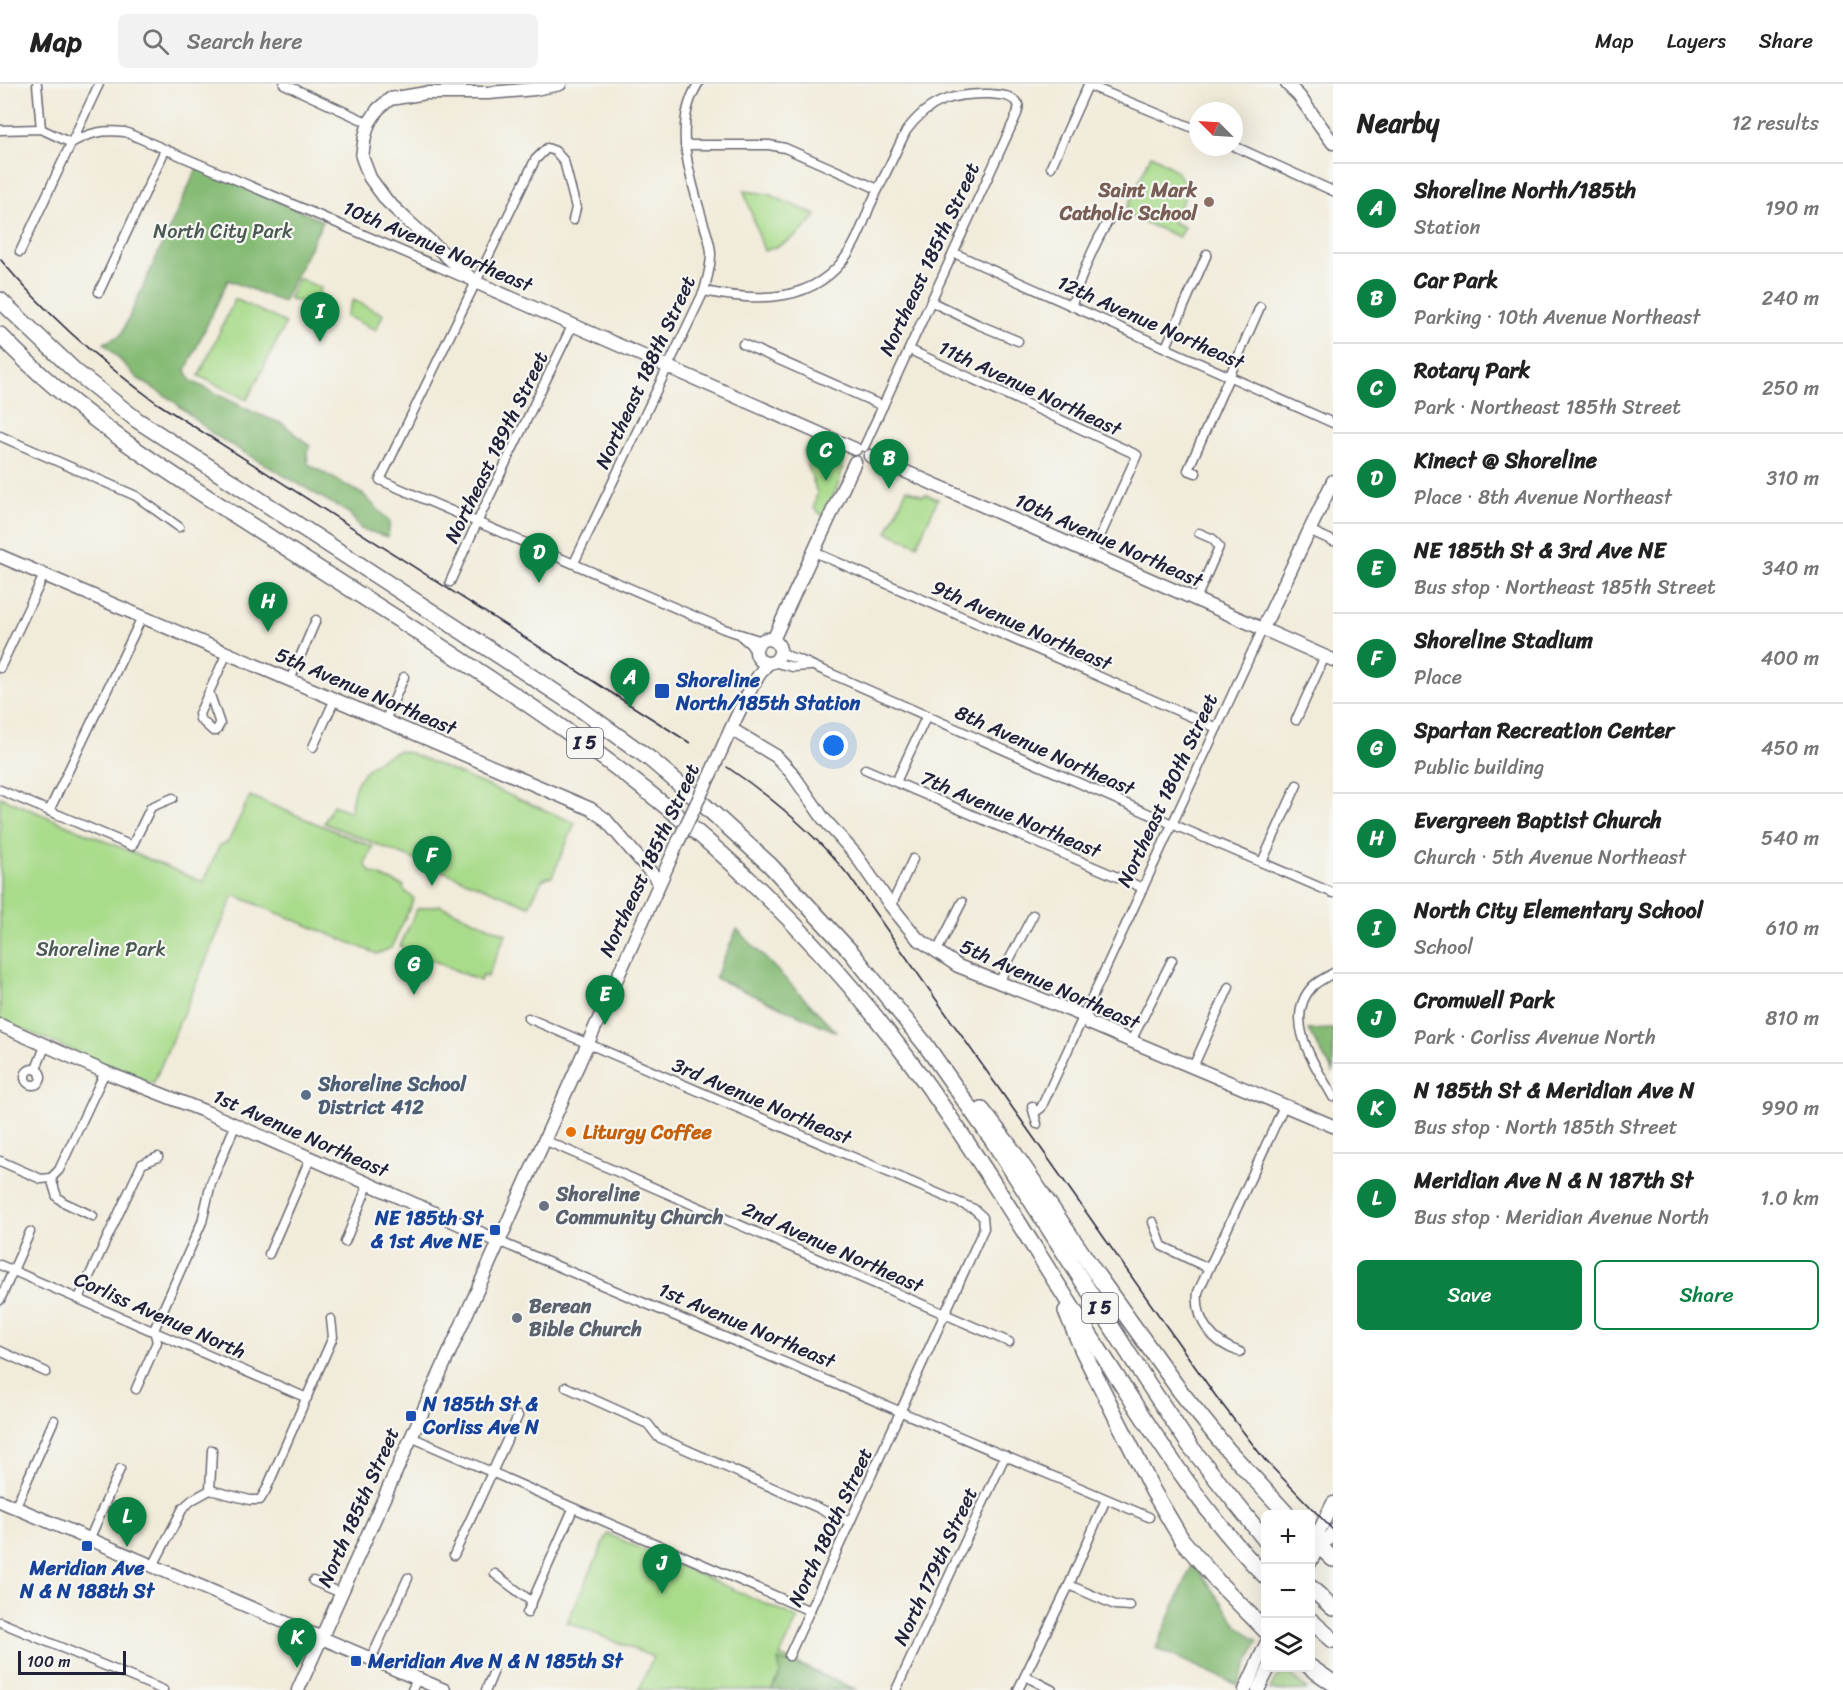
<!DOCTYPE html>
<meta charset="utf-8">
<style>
body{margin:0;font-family:Sriracha,sans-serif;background:#f2f2f2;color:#222}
.controls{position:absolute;right:18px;bottom:18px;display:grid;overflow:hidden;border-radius:9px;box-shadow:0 6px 24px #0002}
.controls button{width:54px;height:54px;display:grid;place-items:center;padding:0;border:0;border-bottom:2px solid #e0e0e0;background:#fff;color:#222;font:30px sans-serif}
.compass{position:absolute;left:1189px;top:18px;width:54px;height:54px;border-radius:50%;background:#fff;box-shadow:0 6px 24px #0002;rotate:294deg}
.scale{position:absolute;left:18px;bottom:15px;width:108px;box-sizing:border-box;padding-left:6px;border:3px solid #22223b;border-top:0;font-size:16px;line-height:21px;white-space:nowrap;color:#22223b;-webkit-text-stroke:4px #f6f6f2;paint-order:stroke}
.you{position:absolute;left:834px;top:662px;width:21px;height:21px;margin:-15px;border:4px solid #fff;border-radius:50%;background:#1a73e8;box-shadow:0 0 0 9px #1a73e833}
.badge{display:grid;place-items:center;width:39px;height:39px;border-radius:50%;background:#0b8043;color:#fff;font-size:20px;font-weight:700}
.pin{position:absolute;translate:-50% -50px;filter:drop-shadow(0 2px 3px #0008)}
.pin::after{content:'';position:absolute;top:32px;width:21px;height:18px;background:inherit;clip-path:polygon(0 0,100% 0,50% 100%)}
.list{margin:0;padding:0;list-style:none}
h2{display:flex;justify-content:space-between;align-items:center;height:78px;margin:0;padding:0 24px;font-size:26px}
h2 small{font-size:20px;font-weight:400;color:#767676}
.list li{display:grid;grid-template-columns:39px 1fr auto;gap:18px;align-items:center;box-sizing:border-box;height:90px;padding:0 24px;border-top:2px solid #e0e0e0}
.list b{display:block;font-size:22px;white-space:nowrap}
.list p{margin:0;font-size:20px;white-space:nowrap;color:#767676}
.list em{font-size:20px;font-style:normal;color:#767676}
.actions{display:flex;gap:12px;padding:18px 24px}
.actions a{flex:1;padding:14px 0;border:2px solid #0b8043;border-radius:9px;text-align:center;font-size:21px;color:#0b8043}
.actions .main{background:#0b8043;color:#fff}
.icon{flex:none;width:33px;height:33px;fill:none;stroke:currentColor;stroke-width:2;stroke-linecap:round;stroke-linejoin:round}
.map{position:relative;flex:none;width:1333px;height:1606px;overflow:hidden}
header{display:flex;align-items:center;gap:36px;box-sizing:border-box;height:84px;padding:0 30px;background:#fff;border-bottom:2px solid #e0e0e0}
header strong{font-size:28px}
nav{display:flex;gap:33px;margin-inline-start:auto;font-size:21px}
.search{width:420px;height:54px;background:#f2f2f2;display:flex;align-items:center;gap:15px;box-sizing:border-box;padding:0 21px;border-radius:9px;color:#767676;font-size:22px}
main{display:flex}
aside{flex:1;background:#fff}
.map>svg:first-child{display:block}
.green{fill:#a8db8a;stroke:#657e62;stroke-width:1.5}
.forest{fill:#86bb76;stroke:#546e58;stroke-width:1.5}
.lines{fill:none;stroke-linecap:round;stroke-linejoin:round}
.street-casing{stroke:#6a6872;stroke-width:11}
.secondary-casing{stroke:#6a6872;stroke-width:15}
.highway-casing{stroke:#6a6872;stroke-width:18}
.street{stroke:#fff;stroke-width:8}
.secondary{stroke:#fff;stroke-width:12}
.highway{stroke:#fff;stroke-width:15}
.tram{stroke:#22223b;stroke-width:1.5}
.secondary-bridge-casing{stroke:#6a6872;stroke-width:15;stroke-linecap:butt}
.secondary-bridge{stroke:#fff;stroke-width:12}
.education-dot{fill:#8d6e63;stroke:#f6f6f2;stroke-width:2}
.transit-dot{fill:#1a4fb4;stroke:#f6f6f2;stroke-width:2}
.service-dot{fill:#5c6f8a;stroke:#f6f6f2;stroke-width:2}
.food-dot{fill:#e8710a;stroke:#f6f6f2;stroke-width:2}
.worship-dot{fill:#6b7280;stroke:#f6f6f2;stroke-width:2}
.labels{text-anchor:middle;stroke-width:4.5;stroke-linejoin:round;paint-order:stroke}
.shield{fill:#f6f6f2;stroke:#626272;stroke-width:1.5}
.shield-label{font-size:18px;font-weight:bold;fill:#22223b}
.education-label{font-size:20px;font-weight:bold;fill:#785e54;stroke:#f6f6f2;text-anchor:end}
.park-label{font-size:20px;fill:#4a5a53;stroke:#f6f6f2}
.street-label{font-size:20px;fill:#22223b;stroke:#f6f6f2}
.transit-label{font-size:20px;font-weight:bold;fill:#164399;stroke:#f6f6f2;text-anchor:start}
.service-label{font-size:20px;font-weight:bold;fill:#4e5e75;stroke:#f6f6f2;text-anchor:start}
.food-label{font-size:20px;font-weight:bold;fill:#c56008;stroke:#f6f6f2;text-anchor:start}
.worship-label{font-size:20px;font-weight:bold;fill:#5b616d;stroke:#f6f6f2;text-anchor:start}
</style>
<header>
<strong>Map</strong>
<div class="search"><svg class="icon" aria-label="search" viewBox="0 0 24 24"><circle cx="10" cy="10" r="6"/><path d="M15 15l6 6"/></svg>Search here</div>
<nav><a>Map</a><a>Layers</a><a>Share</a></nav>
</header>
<main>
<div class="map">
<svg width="1333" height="1606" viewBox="0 0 1333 1606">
<rect width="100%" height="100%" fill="#f6f6f2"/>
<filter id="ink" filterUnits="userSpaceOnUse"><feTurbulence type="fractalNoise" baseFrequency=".0167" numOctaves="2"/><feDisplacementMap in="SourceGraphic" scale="12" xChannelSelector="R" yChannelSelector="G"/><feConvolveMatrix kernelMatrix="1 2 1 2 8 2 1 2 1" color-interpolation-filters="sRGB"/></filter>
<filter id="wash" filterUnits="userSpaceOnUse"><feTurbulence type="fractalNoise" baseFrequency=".008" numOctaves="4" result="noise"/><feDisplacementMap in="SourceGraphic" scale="24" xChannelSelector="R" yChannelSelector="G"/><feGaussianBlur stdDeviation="1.35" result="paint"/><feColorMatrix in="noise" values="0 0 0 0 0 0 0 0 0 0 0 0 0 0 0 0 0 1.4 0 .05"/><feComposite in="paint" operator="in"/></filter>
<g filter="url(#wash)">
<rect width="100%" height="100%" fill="#f1ebd9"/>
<g class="green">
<path d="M1151,71C1163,77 1187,91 1186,107C1185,117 1176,129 1172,138L1184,143L1179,153L1124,130Z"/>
<path d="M744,107L768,110L816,131C803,150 785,161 764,167Z"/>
<polygon points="298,194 321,204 313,220 291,216 289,214"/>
<polygon points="235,215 286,239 247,316 199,292"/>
<polygon points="353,216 383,230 376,246 346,232"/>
<path d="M814,354C821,359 832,364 838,370C850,385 831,417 823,432L814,424L817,408L803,368Z"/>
<polygon points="907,405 923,412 925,410 938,415 917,461 887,448"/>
<path d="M399,667L410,669L575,739L552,793H548L542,796L529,822L324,739L333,721L351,728C352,693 367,679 399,667Z"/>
<polygon points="250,712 373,763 365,780 370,788 404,802 403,805 414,815 391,864 377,870 234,811 153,1000 0,936 0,713 203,798 220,761 228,758"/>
<polygon points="439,821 506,850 487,893 483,891 480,897 400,862 417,825"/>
<polygon points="608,1450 798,1534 780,1572 857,1606 639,1606 653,1573 567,1538"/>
<polygon points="1284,1590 1291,1591 1307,1606 1270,1606 1277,1593"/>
</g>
<g class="forest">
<polygon points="198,82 323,137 283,218 228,196 186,286 191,297 253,328 283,340 310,362 307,368 308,380 364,411 390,438 388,453 361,445 349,429 214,351 172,316 137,294 104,259 121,251"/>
<polygon points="737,845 837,948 715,894"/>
<polygon points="1333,945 1333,988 1308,946"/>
<polygon points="1193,1479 1238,1542 1258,1557 1238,1601 1156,1564"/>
<path d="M778,1576L804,1583L855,1606H772C779,1589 782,1598 778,1576Z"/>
</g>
</g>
<g filter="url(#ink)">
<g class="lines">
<defs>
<g id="street">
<polyline points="37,0 41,45"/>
<polyline points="284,0 369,39"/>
<polyline points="0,46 41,45 71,59"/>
<path d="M71,59C91,48 102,46 125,48L469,196"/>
<polyline points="685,61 769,61 785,64 878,105"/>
<polyline points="1234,62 1333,107"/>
<polyline points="1051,83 1088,1 1198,46"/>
<polyline points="573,136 576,124 564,77 555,67 547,64 535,76 380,396 724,545 762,557"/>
<polyline points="20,168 99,0"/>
<polyline points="954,169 1333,339"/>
<path d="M704,207C757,218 816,220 849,168C858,155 864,138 870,122C882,97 894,72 906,47C929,16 953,9 990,10C1003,11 1011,11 1019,21L1017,30L864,363"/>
<polyline points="99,208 165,66"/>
<polyline points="932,218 977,240 1018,257"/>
<path d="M1072,220C1082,190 1093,161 1110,134"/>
<polyline points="743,260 883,322"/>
<polyline points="1166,263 1207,170"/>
<polyline points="910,266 1137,371 1092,470"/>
<polyline points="0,352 136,412 179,443"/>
<polyline points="1196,389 1188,386 1260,223"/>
<polyline points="1309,446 1333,457"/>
<polyline points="814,468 1217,644"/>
<path d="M574,479L704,207C707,195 711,183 711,170C711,159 705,145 702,134C690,91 672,42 698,0"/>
<polyline points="450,498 481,430 572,242"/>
<polyline points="1196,515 1219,463 1213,455 1199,449"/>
<polyline points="742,553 750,560 756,569"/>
<path d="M780,565C789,575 791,572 802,577C810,580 817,584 825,587L1172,740L1333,809"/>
<polyline points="773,578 793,583 810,582"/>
<polyline points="0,584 44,491"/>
<polyline points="290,596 316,536"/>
<polyline points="209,608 220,640 216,647 213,647 200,635 199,630 227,569"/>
<polyline points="1296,636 1325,572"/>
<polyline points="385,637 404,593"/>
<polyline points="313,663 335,615"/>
<polyline points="865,685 1143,804"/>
<polyline points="896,698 927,631"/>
<polyline points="0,706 132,762 151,723 173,714"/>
<polyline points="49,727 142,533"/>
<polyline points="1262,778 1297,701"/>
<polyline points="891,822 913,775"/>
<polyline points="936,869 962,818"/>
<path d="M1333,889C1327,893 1318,897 1313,902C1281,935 1316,982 1333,1013"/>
<polyline points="999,900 1008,878 1033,831"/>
<polyline points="528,934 974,1125 983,1133 984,1144 789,1572"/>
<polyline points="1131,957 1172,876"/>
<polyline points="1193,983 1229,903"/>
<circle cx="33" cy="993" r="8"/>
<polyline points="36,985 46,960"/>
<polyline points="1032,1022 1037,1040"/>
<polyline points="1034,1029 1041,1024 1263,544"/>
<polyline points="544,1056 1009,1258"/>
<polyline points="0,1077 41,1095 51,1094"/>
<polyline points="93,1132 63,1118 57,1113 51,1094 59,1086 105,988"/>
<polyline points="1153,1138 1162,1162 1208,1184"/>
<polyline points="498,1157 1149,1433"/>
<polyline points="345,1158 368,1101"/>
<polyline points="269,1170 310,1075"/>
<polyline points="0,1181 307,1314"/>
<polyline points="79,1214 142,1080 158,1073"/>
<polyline points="0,1216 30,1148"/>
<polyline points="0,1267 46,1288"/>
<path d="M1240,1268C1213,1259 1195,1238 1198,1208L1284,1022"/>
<polyline points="566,1303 648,1340 658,1353 850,1438"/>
<polyline points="136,1305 157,1258 154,1246 202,1138 211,1099 235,1042"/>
<polyline points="411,1353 810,1527"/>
<polyline points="210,1406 250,1416 260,1416 266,1406 333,1253 331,1235"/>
<polyline points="210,1406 212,1366"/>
<polyline points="15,1424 54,1336"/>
<polyline points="89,1456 120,1385"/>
<polyline points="454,1471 518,1332"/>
<polyline points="153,1482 183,1424 192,1416 210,1406"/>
<polyline points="495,1490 532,1518"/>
<polyline points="313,1497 341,1509"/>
<polyline points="1069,1501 1115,1521 1130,1522"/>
<polyline points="527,1529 573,1425"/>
<polyline points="0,1538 163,1606"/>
<polyline points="371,1575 408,1494"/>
<polyline points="1025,1592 1052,1606"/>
<polyline points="412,1606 417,1595"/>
<polyline points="486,1606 493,1589"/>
<polyline points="896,1606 1005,1372"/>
<polyline points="1018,1606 1069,1501 1106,1415"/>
</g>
<g id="secondary">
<polyline points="560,0 535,5 489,9 426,9 390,15 378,25 369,39 365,52 362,73 370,94 387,117 409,138 475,198 855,365"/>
<polyline points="1287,0 1299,12 1333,59"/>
<polyline points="870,372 1333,576"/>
<polyline points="0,472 591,725 605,735 659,798"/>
<polyline points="1263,544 1333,397"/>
<circle cx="768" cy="567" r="12"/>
<polyline points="773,556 855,378"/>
<polyline points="731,645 776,672 791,688 823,734 855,770 891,822 917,854 958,882 1084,932 1089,939 1131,957 1333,1042"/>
<path d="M711,689C721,668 753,590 769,579"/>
<polyline points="0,941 105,988 204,1027 498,1157"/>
<polyline points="0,1417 444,1606"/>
<polyline points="1319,1462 1329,1455 1333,1447"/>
<polyline points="1310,1479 1319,1462 1319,1447 1333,1419"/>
<polyline points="298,1606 679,756"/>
<polyline points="1245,1606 1266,1560"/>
<polyline points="1258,1606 1269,1584"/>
</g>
<g id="highway">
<polyline points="0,216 76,288 137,336 572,619 650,675 704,721 770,781 851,868 925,960 993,1057 1145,1295 1190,1362 1266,1457"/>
<path d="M0,251C80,335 177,394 274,456C441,564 614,664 757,803C814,858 865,917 912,980C980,1072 1038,1172 1100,1267C1151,1345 1200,1426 1266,1493"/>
<polyline points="982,1026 1008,1060 1097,1191 1180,1307 1227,1365 1287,1430"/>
<polyline points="1066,1227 1083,1267 1153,1407 1182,1456 1218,1498 1266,1547"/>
<polyline points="1310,1454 1333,1475"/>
<polyline points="1310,1503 1333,1524"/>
<polyline points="1310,1536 1333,1556"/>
<polyline points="1310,1583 1333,1599"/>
</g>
</defs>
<use href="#street" class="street-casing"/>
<use href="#secondary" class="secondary-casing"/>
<use href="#highway" class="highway-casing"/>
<use href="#street" class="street"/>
<use href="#secondary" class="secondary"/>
<use href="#highway" class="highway"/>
<g class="tram">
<path d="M0,175C46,230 99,277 157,319L690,659"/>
<path d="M727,683C773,714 814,749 849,792L1215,1311L1264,1375L1333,1446"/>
</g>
<defs>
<polyline id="secondary-bridge" points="679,756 711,689"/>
</defs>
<use href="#secondary-bridge" class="secondary-bridge-casing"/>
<use href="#secondary-bridge" class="secondary-bridge"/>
</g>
</g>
<circle class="education-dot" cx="1209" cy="118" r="6"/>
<g class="transit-dot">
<rect x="654" y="599" width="16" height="16" rx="3"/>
<rect x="489" y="1140" width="12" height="12" rx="3"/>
<rect x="405" y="1326" width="12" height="12" rx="3"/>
<rect x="81" y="1456" width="12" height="12" rx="3"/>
<rect x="350" y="1571" width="12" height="12" rx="3"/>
</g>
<circle class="service-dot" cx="306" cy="1011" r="6"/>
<circle class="food-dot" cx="571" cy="1048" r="6"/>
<g class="worship-dot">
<circle cx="544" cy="1122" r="6"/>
<circle cx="517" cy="1234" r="6"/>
</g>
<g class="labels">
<g class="shield">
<rect x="567" y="644" width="36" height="30" rx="4.5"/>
<rect x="1082" y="1209" width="36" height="30" rx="4.5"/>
</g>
<g class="shield-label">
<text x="585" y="665">I 5</text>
<text x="1100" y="1230">I 5</text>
</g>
<g class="education-label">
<text x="1197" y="113">Saint Mark<tspan x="1197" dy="23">Catholic School</tspan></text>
</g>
<g class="park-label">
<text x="223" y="154">North City Park</text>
<text x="101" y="872">Shoreline Park</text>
</g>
<g class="street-label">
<text transform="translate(438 162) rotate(23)" y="7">10th Avenue Northeast</text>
<text transform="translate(929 175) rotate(-65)" y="7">Northeast 185th Street</text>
<text transform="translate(1151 238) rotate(24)" y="7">12th Avenue Northeast</text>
<text transform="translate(645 288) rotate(-65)" y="7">Northeast 188th Street</text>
<text transform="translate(1030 304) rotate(25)" y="7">11th Avenue Northeast</text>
<text transform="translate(496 363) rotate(-64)" y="7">Northeast 189th Street</text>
<text transform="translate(1109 456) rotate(24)" y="7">10th Avenue Northeast</text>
<text transform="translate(1022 541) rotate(24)" y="7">9th Avenue Northeast</text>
<text transform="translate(366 607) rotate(23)" y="7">5th Avenue Northeast</text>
<text transform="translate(1045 666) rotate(24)" y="7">8th Avenue Northeast</text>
<text transform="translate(1167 706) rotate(-65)" y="7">Northeast 180th Street</text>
<text transform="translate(1011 730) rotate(23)" y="7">7th Avenue Northeast</text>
<text transform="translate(649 776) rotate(-65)" y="7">Northeast 185th Street</text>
<text transform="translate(1050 900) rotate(24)" y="7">5th Avenue Northeast</text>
<text transform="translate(762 1017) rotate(23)" y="7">3rd Avenue Northeast</text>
<text transform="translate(301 1049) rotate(24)" y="7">1st Avenue Northeast</text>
<text transform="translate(833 1163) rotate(24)" y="7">2nd Avenue Northeast</text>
<text transform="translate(160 1231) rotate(24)" y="7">Corliss Avenue North</text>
<text transform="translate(747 1241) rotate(23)" y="7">1st Avenue Northeast</text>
<text transform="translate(358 1423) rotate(-66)" y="7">North 185th Street</text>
<text transform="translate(830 1443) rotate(-65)" y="7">North 180th Street</text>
<text transform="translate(935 1482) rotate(-65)" y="7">North 179th Street</text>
</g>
<g class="transit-label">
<text x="676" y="603">Shoreline<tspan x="676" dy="23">North/185th Station</tspan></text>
<text x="483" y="1141" text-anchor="end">NE 185th St<tspan x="483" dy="23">&amp; 1st Ave NE</tspan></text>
<text x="423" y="1327">N 185th St &amp;<tspan x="423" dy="23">Corliss Ave N</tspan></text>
<text x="87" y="1491" text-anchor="middle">Meridian Ave<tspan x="87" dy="23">N &amp; N 188th St</tspan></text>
<text x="368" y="1584">Meridian Ave N &amp; N 185th St</text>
</g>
<g class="service-label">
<text x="318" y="1007">Shoreline School<tspan x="318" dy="23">District 412</tspan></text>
</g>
<g class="food-label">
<text x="583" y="1055">Liturgy Coffee</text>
</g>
<g class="worship-label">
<text x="556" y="1117">Shoreline<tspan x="556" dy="23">Community Church</tspan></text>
<text x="529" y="1229">Berean<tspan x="529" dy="23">Bible Church</tspan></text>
</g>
</g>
</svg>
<div class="controls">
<button>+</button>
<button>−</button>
<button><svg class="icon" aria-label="layers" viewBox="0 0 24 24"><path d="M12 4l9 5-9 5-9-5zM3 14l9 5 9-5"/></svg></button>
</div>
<svg class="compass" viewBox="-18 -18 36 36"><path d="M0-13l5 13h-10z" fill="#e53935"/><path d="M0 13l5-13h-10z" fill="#767676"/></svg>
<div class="scale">100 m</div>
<div class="you"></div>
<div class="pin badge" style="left:630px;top:624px">A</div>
<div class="pin badge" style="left:889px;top:405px">B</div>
<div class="pin badge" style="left:826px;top:397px">C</div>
<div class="pin badge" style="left:539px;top:499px">D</div>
<div class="pin badge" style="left:605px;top:941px">E</div>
<div class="pin badge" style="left:432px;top:802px">F</div>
<div class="pin badge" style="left:414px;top:911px">G</div>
<div class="pin badge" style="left:268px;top:548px">H</div>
<div class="pin badge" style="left:320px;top:258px">I</div>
<div class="pin badge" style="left:662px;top:1510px">J</div>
<div class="pin badge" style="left:297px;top:1584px">K</div>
<div class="pin badge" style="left:127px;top:1463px">L</div>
</div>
<aside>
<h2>Nearby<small>12 results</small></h2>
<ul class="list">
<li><span class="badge">A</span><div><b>Shoreline North/185th</b><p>Station</p></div><em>190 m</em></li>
<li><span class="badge">B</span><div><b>Car Park</b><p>Parking · 10th Avenue Northeast</p></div><em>240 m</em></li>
<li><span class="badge">C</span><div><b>Rotary Park</b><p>Park · Northeast 185th Street</p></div><em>250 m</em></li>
<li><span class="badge">D</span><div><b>Kinect @ Shoreline</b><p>Place · 8th Avenue Northeast</p></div><em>310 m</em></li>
<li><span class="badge">E</span><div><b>NE 185th St &amp; 3rd Ave NE</b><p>Bus stop · Northeast 185th Street</p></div><em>340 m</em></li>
<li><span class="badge">F</span><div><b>Shoreline Stadium</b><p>Place</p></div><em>400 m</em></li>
<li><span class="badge">G</span><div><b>Spartan Recreation Center</b><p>Public building</p></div><em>450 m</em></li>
<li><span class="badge">H</span><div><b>Evergreen Baptist Church</b><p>Church · 5th Avenue Northeast</p></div><em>540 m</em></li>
<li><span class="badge">I</span><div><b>North City Elementary School</b><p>School</p></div><em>610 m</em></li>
<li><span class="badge">J</span><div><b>Cromwell Park</b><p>Park · Corliss Avenue North</p></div><em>810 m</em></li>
<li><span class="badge">K</span><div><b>N 185th St &amp; Meridian Ave N</b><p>Bus stop · North 185th Street</p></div><em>990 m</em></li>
<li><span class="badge">L</span><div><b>Meridian Ave N &amp; N 187th St</b><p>Bus stop · Meridian Avenue North</p></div><em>1.0 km</em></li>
</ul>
<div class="actions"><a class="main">Save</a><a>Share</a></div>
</aside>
</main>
